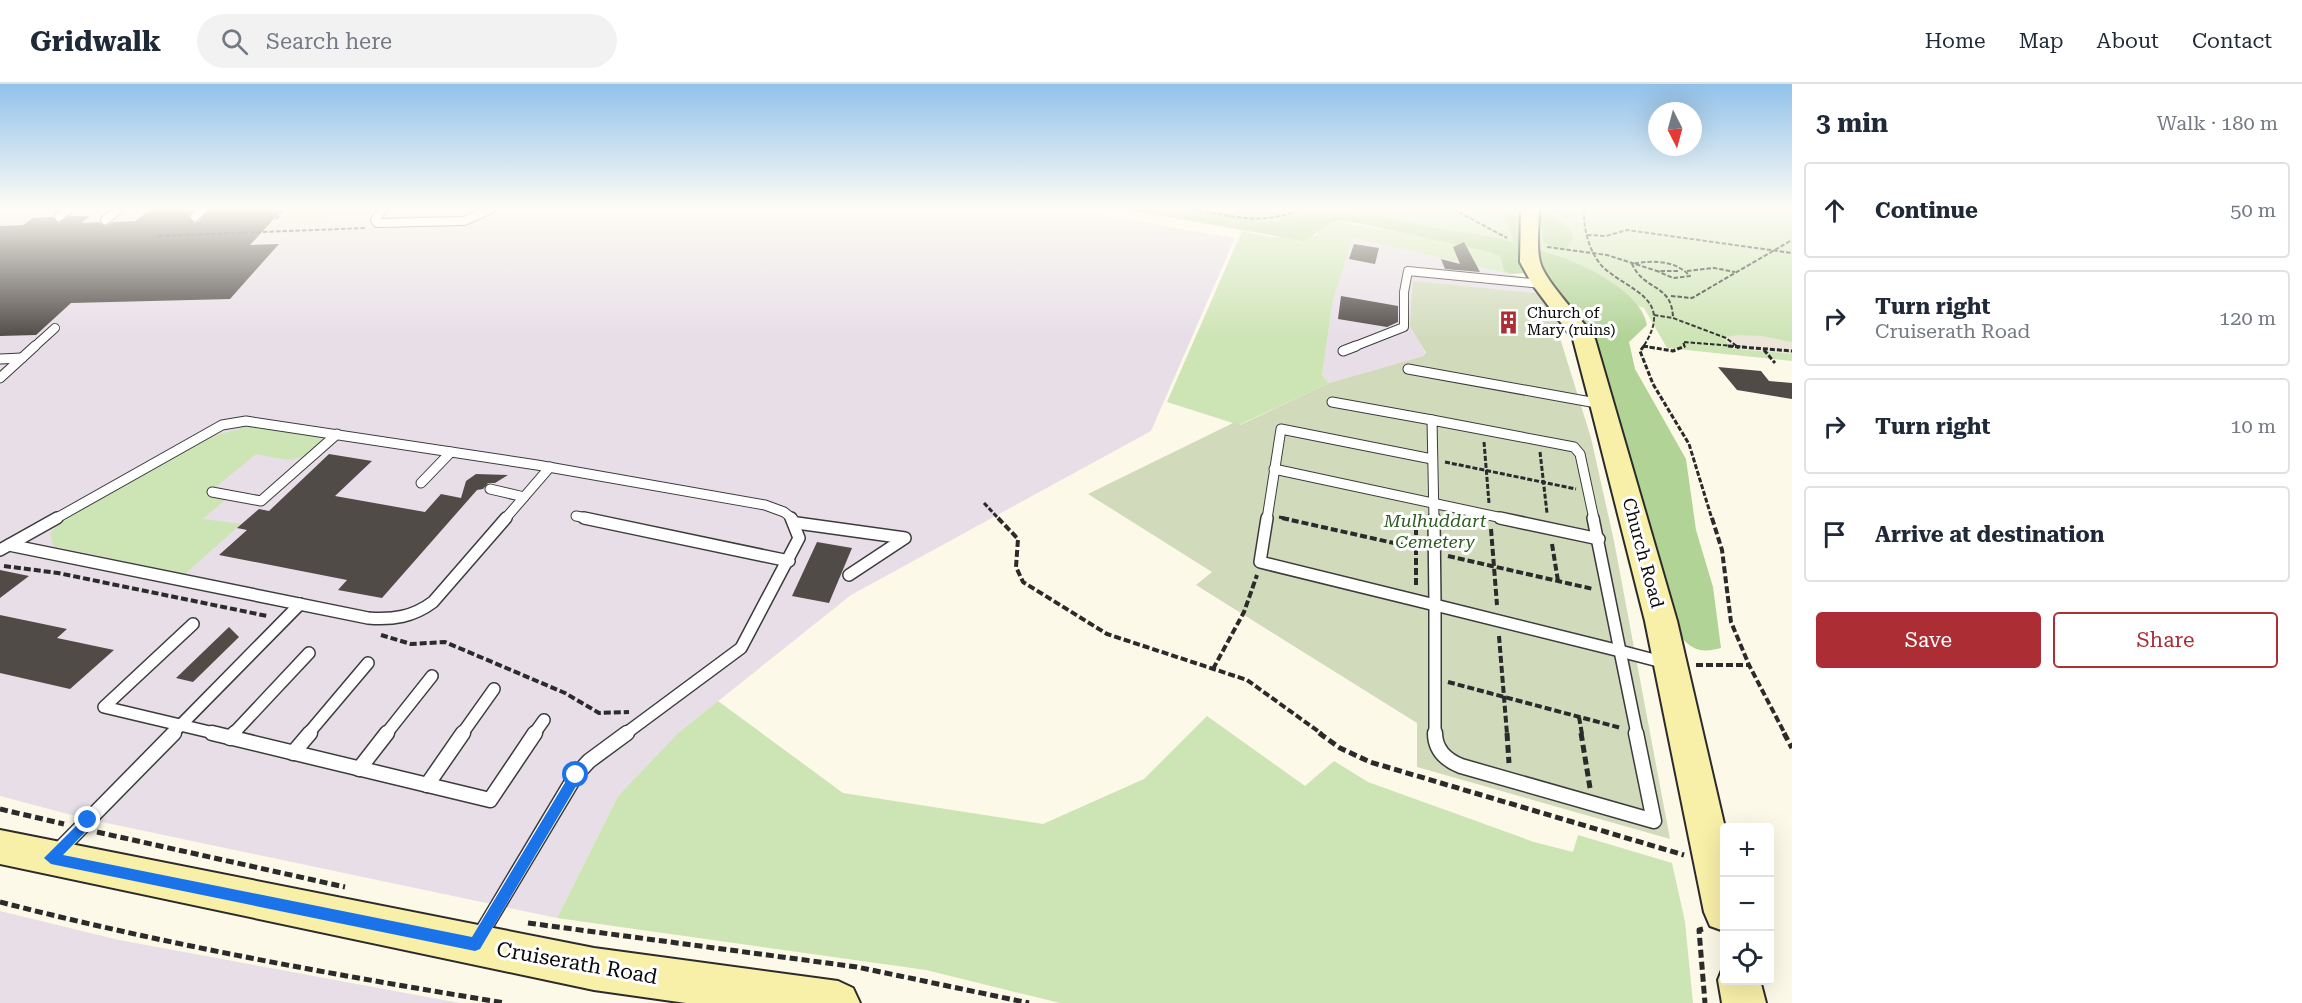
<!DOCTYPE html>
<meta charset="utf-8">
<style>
body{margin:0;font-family:"Roboto Serif",serif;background:#f2f2f3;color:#1f2937}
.controls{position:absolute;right:18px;bottom:18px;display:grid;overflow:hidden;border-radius:6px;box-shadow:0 6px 24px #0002}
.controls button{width:54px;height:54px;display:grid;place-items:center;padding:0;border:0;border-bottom:2px solid #e0e1e3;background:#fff;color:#1f2937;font:30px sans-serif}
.compass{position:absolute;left:1648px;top:18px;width:54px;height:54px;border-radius:50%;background:#fff;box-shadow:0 6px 24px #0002;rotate:174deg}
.stop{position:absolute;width:18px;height:18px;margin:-14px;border:4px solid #1a73e8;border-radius:50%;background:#fff}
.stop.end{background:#1a73e8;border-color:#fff;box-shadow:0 2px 6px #0008}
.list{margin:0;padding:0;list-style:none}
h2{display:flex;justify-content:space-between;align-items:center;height:78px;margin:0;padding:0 24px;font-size:26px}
h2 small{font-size:20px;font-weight:400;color:#747a83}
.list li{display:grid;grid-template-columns:39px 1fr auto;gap:18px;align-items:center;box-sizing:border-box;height:96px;margin:0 12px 12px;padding:0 12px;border:2px solid #e0e1e3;border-radius:6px}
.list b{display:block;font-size:22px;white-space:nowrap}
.list p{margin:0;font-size:20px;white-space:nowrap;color:#747a83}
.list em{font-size:20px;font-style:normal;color:#747a83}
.actions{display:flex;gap:12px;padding:18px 24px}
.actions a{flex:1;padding:14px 0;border:2px solid #ac2e34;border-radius:6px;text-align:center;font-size:21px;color:#ac2e34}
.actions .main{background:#ac2e34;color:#fff}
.icon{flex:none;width:33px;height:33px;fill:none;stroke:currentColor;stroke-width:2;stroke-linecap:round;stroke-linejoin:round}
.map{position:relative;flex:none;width:1792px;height:919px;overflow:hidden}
header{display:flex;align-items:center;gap:36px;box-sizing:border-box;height:84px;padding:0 30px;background:#fff;border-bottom:2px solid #e0e1e3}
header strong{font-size:28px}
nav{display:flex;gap:33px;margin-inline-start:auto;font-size:21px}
.search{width:420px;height:54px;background:#f2f2f3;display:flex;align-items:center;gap:15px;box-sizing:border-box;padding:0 21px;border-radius:33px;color:#747a83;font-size:22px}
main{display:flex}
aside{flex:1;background:#fff}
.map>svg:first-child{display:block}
.industrial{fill:#e7dee8}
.green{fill:#cde4b5}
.forest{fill:#b1d396}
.cemetery{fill:#d1dbbc}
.plaza{fill:#ebe6d9}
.building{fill:#514b47}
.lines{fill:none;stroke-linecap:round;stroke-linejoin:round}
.lane-far3-casing{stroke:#3c3c3c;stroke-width:10}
.lane-far2-casing{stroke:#3c3c3c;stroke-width:11}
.lane-far1-casing{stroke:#3c3c3c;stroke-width:14}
.lane-casing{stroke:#3c3c3c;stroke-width:17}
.secondary-casing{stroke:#2b2b2b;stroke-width:4}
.path-far3{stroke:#2b2b2b;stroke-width:2;stroke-dasharray:4.5 2;stroke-linecap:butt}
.path-far2{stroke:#2b2b2b;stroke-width:3;stroke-dasharray:5 2;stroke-linecap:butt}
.path-far1{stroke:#2b2b2b;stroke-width:4;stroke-dasharray:7 3;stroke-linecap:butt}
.path{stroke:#2b2b2b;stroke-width:5;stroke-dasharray:8 4;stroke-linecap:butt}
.lane-far3{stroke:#fff;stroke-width:8}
.lane-far2{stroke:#fff;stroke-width:9}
.lane-far1{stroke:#fff;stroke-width:11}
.lane{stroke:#fff;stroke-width:14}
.secondary{fill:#f8efa8;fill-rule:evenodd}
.route{fill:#1a73e8}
.labels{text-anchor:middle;stroke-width:6;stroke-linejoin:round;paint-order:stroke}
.far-poi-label{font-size:15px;fill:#090909;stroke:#fff;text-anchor:start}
.park-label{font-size:18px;font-style:italic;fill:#2d5a21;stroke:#fff}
.street-label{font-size:18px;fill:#090909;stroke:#fff}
.near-street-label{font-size:21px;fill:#090909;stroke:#fff}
</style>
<header>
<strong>Gridwalk</strong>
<div class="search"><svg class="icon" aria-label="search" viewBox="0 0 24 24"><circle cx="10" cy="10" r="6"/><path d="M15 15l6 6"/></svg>Search here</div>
<nav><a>Home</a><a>Map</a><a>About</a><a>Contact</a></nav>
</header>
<main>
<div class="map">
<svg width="1792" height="919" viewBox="0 0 1792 919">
<rect width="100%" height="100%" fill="#fdf9e8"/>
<g class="industrial">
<polygon points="0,125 1066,125 1235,154 1151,347 851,511 677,650 618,712 557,834 83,734 0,712"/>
<polygon points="1353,154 1527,194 1543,210 1468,203 1410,241 1426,270 1423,272 1329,299 1322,291 1333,214"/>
<polygon points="0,827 119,856 460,919 0,919"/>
</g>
<g class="green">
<polygon points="288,125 374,125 369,131 283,136 282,131"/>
<polygon points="1157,125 1792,125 1792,277 1667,264 1644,224 1502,176 1504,187 1510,190 1353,154 1333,215 1322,291 1329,299 1239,341 1167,318 1242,147 1271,153 1315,152 1328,139 1335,137 1442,156 1423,149 1331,132 1286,147"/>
<path d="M250,342L321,352L322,357C294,383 292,376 256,370L205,412L226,415L203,435L241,440L185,490L53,462L50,449L63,436L213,352Z"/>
<polygon points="718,617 843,709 1043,740 1144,695 1207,632 1305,702 1334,677 1368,698 1534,758 1573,768 1578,751 1672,779 1685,838 1693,919 1060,919 926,886 557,834 618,712 677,650"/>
</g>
<g class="forest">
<polygon points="1122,125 1181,125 1273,138 1312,129 1340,130 1387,135 1503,155 1514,159 1504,125 1523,125 1523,163 1528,189 1510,190 1504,187 1501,173 1490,168 1357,139 1335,137 1304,157"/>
<polygon points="1539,125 1572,125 1575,131 1566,134 1552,128 1552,131 1571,146 1573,154 1565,167 1544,159"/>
<path d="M1539,167C1572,173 1642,206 1647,241L1629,258L1635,285L1686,375L1696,446L1713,503L1721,564C1703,569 1693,567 1681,553L1562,215L1541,184Z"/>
</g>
<polygon class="cemetery" points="1413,197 1543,210 1566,242 1560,254 1591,354 1614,457 1670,755 1417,683 1417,639 1196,501 1212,488 1088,410 1235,338 1240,341 1329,299 1423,272 1426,269 1410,242"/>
<polygon class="plaza" points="1737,251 1762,252 1792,258 1792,270 1733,265 1723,254"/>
<g class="building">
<polygon points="150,125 195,125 189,132 194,139 199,137 209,125 283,125 250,161 279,160 230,215 71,219 36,251 0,252 0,142 23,141 33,134 53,133 59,139 69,132 90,132 82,139 99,138 105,142 113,138 136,137"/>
<polygon points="1464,158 1480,188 1445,185 1441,175 1460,180 1453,163"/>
<polygon points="1354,160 1379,164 1375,180 1349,175"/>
<polygon points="1341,212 1398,222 1398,238 1387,243 1338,235"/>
<polygon points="1718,283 1761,287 1769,297 1792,299 1792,315 1737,306"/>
<polygon points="329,370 372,377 335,412 425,428 441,410 461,414 466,397 476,390 508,391 495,399 488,399 483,405 477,406 382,514 338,506 347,496 219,471 247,446 237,444 259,425 269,427"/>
<polygon points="817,458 852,464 829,519 792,512"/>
<polygon points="0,486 29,492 0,514"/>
<polygon points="0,531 67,545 57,554 114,566 70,605 0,589"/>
<polygon points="229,543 239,553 193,598 176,594"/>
</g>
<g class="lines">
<defs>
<g id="lane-far3">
<polyline points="383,125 375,136 377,139 464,137 491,125"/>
<polyline points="59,133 69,125"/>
<polyline points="195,133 203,125"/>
<polyline points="105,136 119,125"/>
<polyline points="34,263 55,244"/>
<polyline points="1353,263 1404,243 1404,208 1408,187 1542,200"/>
</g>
<g id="lane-far2">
<polyline points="1343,267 1356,262"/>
<polyline points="0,275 22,274"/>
<polyline points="1408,285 1602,320"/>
<polyline points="0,294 35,262"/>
<polyline points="1332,318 1432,336"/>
<polyline points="1274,385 1507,435"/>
<polyline points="421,399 451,368"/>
<polyline points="490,405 524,413"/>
<polyline points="212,408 261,417 337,350"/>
<polyline points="576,432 592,435"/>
<polyline points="55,435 222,341 246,337 537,381 765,421 784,428 793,435"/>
<polyline points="505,435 550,383"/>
<polyline points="1267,435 1281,345 1432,375"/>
<polyline points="1434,435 1432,336 1574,363 1580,370 1594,435"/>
</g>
<g id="lane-far1">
<polyline points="584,434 789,477"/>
<polyline points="1267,434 1260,478 1435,521"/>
<polyline points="1434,434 1435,521"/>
<polyline points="1500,434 1599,455"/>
<polyline points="1593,434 1620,567"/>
<polyline points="797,439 905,454 849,491"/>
<path d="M9,461L368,534C393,536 413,533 433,518L506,434"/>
<polyline points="0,466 57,434"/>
<polyline points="1435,521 1620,567"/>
<polyline points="1435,521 1435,650"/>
<polyline points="193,540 104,623 218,650"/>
<polyline points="1620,567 1666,579"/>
<polyline points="1620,567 1637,650"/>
<polyline points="172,650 300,520"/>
<polyline points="233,650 309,569"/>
<polyline points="308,650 368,579"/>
<polyline points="386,650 432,592"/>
<polyline points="462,650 494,605"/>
<polyline points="534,650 544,636"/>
<polyline points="625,650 741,564 799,454 791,434"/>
</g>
<g id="lane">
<polyline points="212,649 490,716 535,649"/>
<path d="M1435,649C1435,666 1446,676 1461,682L1654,737L1636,649"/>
<polyline points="230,654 235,649"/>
<polyline points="293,669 310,649"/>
<polyline points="359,685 387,649"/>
<polyline points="427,701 463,649"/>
<polyline points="57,768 174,649"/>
<polyline points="479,853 576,691 589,677 627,649"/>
</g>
<g id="secondary">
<path d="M1521,125H1539C1539,141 1536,162 1540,178C1545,198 1582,234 1595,255L1677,537L1725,744L1724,847L1710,842L1704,828L1645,537L1590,320L1573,255L1532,200L1520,178Z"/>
<polygon points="0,746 594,864 838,897 853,904 860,919 686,919 594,906 0,780"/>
<polygon points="1724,881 1724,896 1760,896 1766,919 1722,919 1718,896"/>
</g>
</defs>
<use href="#lane-far3" class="lane-far3-casing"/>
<use href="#lane-far2" class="lane-far2-casing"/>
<use href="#lane-far1" class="lane-far1-casing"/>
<use href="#lane" class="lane-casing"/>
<use href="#secondary" class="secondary-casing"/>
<g class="path-far3">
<path d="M1192,125C1228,131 1265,143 1299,125"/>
<polyline points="1453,125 1507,154"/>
<path d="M1584,125C1583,143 1589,168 1602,182C1627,207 1676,213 1643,263"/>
<polyline points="276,135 285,125"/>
<polyline points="1587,151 1606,152 1627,146 1792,169"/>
<polyline points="159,152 365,144"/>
<polyline points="1547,163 1607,171 1657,187"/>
<path d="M1678,187H1657L1673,194L1690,192C1675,176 1653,176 1632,180C1645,208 1672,199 1673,234L1726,254L1738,263"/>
<polyline points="1687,187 1714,184 1735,188"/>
<polyline points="1671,212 1692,214 1792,156"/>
<polyline points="1654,231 1673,234"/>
<polyline points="1643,262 1650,263"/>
<polyline points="1685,263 1683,258 1747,263"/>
</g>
<g class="path-far2">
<polyline points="1643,262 1673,267 1685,262"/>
<polyline points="1644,262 1640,267 1653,300 1689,360 1712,435"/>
<polyline points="1728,262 1792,267"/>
<polyline points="1736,262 1739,264"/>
<polyline points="1764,266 1775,279"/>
<polyline points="1484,358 1489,419"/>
<polyline points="1540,368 1547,429"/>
<polyline points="1445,378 1576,405"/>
<polyline points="984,419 999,435"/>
<polyline points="1416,427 1416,435"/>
<polyline points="1279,433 1289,435"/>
</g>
<g class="path-far1">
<polyline points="998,434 1018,455 1016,483 1023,498 1107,550 1247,596 1322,650"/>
<polyline points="1282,434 1416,464"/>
<polyline points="1416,434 1416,501"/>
<polyline points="1712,434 1722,466 1731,538 1749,581 1785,650"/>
<polyline points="1491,445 1497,521"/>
<polyline points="1552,460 1558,497"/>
<polyline points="1448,472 1593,505"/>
<polyline points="4,482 58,489 267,532"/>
<polyline points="381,551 411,560 445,558 565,609 599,629 629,628"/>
<polyline points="1499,552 1507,650"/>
<polyline points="1696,581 1749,581"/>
<polyline points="1213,585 1244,528 1257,491"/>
<polyline points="1448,598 1621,644"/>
<polyline points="1579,633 1582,650"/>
</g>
<g class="path">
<polyline points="1319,649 1340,664 1370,678 1684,771"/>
<polyline points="1507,649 1509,679"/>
<polyline points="1581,649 1590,704"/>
<polyline points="1784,649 1792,664"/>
<polyline points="0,725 64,740"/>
<polyline points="97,748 345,803"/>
<path d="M0,818C167,861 335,891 505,919"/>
<polyline points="528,839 857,883 1029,919"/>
<polyline points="1703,845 1699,846 1705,919"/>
</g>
<use href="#lane-far3" class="lane-far3"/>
<use href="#lane-far2" class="lane-far2"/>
<use href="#lane-far1" class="lane-far1"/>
<use href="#lane" class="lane"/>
<use href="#secondary" class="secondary"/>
</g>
<linearGradient id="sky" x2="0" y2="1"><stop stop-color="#92c2eb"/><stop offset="0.49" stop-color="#fefcf5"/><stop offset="1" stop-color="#fefcf5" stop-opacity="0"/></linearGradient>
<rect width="1792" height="254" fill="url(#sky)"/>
<polygon class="route" points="576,686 581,687 581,694 480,865 475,867 51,780 44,774 88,730 95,736 93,740 63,771 472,853 572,687"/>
<defs>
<symbol id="building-bare" viewBox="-9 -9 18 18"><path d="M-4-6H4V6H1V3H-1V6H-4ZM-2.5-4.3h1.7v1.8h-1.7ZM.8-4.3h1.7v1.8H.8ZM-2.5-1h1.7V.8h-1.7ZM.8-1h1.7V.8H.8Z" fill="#ac2e34" stroke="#fff" stroke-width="2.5" paint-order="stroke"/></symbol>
</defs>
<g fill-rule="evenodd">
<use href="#building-bare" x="1492" y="222" width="33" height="33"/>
</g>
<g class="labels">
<g class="far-poi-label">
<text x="1527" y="234">Church of<tspan x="1527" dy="17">Mary (ruins)</tspan></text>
</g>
<g class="park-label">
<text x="1435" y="443">Mulhuddart<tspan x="1435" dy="21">Cemetery</tspan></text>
</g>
<g class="street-label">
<text transform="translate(1643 469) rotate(75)" y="6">Church Road</text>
</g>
<g class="near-street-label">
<text transform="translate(577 879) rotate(10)" y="7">Cruiserath Road</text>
</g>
</g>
</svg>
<div class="controls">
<button>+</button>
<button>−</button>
<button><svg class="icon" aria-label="locate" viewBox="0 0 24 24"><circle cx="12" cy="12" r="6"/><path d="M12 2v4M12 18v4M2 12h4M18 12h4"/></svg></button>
</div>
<svg class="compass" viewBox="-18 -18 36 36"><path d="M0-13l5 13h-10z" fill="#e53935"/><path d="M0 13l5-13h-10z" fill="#747a83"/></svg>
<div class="stop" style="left:576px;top:691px"></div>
<div class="stop end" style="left:88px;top:736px"></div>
</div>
<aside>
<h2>3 min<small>Walk · 180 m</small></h2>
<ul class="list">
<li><svg class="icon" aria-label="ahead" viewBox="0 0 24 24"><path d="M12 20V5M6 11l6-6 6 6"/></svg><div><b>Continue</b></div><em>50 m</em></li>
<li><svg class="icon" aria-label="right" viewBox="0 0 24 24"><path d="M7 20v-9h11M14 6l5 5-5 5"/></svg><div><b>Turn right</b><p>Cruiserath Road</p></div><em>120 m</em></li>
<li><svg class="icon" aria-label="right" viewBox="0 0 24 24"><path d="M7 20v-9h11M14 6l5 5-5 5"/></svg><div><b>Turn right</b></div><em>10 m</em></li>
<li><svg class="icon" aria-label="arrive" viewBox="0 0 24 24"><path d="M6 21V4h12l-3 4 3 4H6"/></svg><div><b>Arrive at destination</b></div></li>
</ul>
<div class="actions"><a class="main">Save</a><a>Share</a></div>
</aside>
</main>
